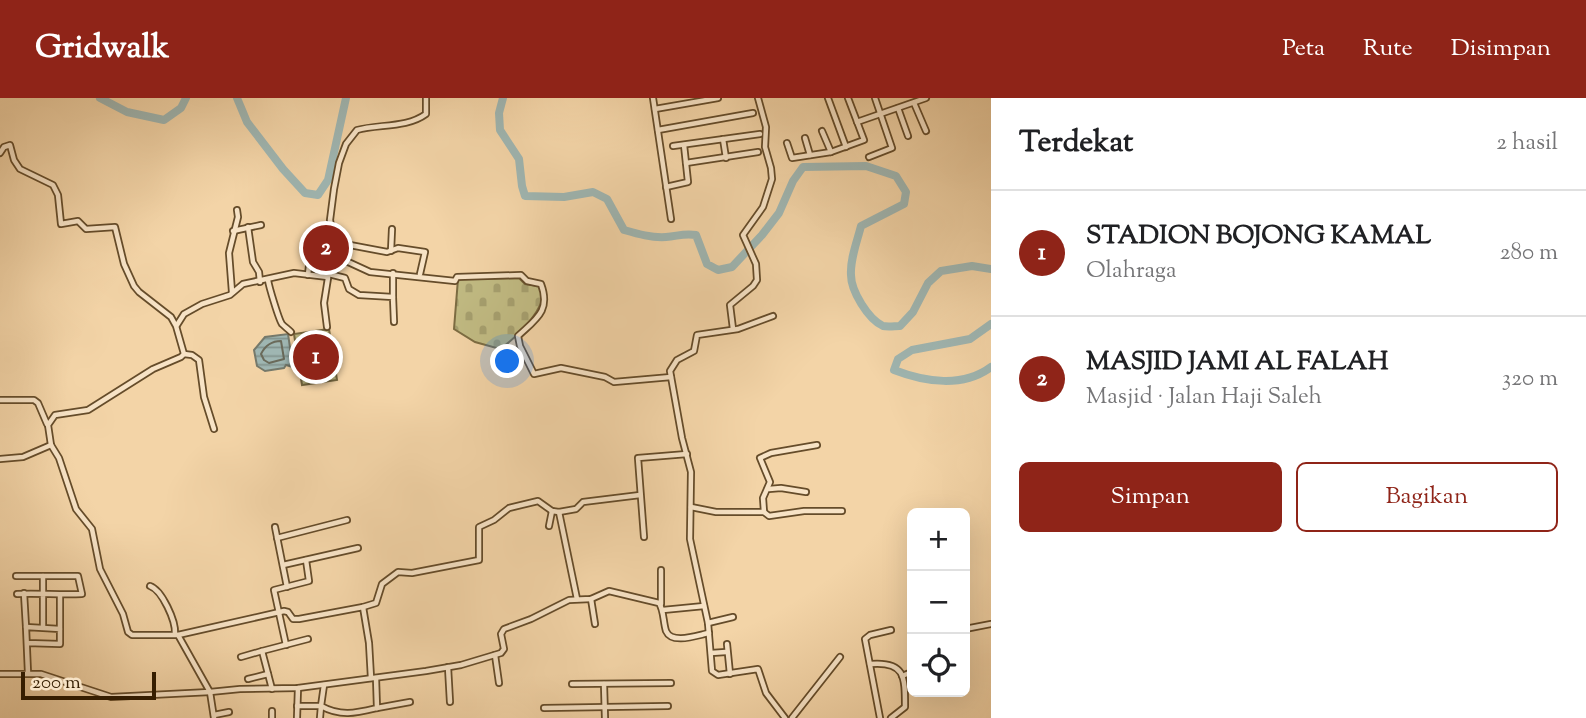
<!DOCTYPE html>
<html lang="id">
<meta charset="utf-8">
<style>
body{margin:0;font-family:"Sorts Mill Goudy",serif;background:#f2f2f2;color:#202124}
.controls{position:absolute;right:21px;bottom:21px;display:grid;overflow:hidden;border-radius:10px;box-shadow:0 7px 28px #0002}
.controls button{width:63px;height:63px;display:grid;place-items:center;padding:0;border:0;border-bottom:2px solid #e0e0e0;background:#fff;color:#202124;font:35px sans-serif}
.scale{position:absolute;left:21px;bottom:18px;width:135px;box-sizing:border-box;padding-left:7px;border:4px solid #361e01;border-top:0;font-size:19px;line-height:24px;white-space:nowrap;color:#361e01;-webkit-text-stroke:5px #f7e3c6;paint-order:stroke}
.you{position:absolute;left:508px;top:264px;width:24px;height:24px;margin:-18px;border:5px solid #fff;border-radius:50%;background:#1a73e8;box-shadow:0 0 0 10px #1a73e833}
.badge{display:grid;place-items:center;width:46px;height:46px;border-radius:50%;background:#8f2418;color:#fff;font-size:23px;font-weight:700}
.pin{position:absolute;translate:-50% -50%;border:4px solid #fff;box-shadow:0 2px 7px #0006}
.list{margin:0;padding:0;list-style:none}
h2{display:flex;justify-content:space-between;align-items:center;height:91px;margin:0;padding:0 28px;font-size:30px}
h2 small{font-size:23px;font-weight:400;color:#757577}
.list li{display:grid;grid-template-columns:46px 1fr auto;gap:21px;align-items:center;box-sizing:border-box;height:126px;padding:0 28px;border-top:2px solid #e0e0e0}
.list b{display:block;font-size:26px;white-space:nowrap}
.list p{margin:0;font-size:23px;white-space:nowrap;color:#757577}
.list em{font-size:23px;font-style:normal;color:#757577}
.actions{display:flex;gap:14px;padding:21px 28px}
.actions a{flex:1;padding:16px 0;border:2px solid #8f2418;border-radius:10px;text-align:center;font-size:24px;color:#8f2418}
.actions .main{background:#8f2418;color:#fff}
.icon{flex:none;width:38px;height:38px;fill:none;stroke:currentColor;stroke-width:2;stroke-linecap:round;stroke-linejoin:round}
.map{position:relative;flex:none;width:991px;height:620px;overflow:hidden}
header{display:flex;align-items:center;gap:42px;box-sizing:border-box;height:98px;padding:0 35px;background:#8f2418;color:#fff}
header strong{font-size:33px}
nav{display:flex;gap:38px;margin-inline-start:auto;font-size:24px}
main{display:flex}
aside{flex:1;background:#fff}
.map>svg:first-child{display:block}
.grass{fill:#c1bb83;stroke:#7c6c42;stroke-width:2}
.cemetery{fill:url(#cemetery-stones);stroke:#7c6c42;stroke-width:2}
.water{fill:url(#water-rules);stroke:#75796b;stroke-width:2}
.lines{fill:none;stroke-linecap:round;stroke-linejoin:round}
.shore{stroke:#6a6a5a;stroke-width:2}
.river{stroke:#9fb6b2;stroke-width:8}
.minor-casing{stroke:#654c2a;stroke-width:8}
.minor{stroke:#f7e3c6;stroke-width:4.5}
</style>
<header>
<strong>Gridwalk</strong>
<nav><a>Peta</a><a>Rute</a><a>Disimpan</a></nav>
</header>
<main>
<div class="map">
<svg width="991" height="620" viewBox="0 0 991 620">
<defs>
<pattern id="cemetery-stones" width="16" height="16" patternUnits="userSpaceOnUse" patternTransform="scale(1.75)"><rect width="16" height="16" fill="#c1bb83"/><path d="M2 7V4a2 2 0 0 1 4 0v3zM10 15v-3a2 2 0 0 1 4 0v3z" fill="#a6a06f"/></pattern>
<pattern id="water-rules" width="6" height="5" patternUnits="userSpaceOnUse" patternTransform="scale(1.75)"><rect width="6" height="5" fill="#9fb6b2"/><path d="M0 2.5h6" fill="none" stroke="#82938e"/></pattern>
</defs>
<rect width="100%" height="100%" fill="#f3d4a7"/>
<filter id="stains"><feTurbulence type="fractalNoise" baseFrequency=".00286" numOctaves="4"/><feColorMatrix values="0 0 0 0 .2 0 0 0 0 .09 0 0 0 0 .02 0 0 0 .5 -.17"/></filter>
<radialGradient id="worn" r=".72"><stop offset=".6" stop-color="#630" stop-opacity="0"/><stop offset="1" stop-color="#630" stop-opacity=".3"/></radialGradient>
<polygon class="grass" points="329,231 337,282 302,287 294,236"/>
<path class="cemetery" d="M519,180L525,186L539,188L543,200C537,219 516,240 500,251L475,244L454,231L458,181Z"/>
<polygon class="water" points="288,236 293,269 286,267 284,270 265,273 257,268 254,252 265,239"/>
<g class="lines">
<path class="shore" d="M281,243L284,261L269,265L264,262L261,256C265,248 272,243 281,243Z"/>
<g class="river">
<polyline points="100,0 127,14 164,22 181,10 186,0"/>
<polyline points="237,0 247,24 283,71 305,95 318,97 328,82 346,0"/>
<path d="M503,0L499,15L500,32L519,61L522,88L525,98L564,99L593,94L607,101L624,132C638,136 652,140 666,139C678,138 684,135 696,137L707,166L718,172L732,169L762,137L779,115L793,83L803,69L866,68L896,78L906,94L904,106L861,128C857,144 850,161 851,177C851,193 868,221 883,228C888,229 895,228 900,228L913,214L928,185L941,173L972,168L991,171"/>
<path d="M991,226L970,241L912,252L898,261L894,272C925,284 963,290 991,269"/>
</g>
<defs>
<g id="minor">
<polyline points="653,0 671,121"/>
<polyline points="828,0 846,49"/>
<polyline points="914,5 926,33"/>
<polyline points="898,10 908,38"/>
<polyline points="655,11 718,0"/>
<polyline points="857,24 926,0"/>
<polyline points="658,32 753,15"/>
<polyline points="822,33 831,54"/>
<polyline points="805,40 810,57"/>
<polyline points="723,41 726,60"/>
<polyline points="787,45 792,60 831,54 864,42 848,0"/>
<polyline points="673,48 760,36"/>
<polyline points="0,55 4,49 10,47 14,62 20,71 53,87 58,97 61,126 78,123 86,131 115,129 124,166 134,188 139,194 171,219 176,228 184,256 181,259 153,271 88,312 55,317 48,327 51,347 59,360 76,411 92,431 100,471 123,516 128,534 132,537 178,537 210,594 214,620"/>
<polyline points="869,59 892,50 875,0"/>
<polyline points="686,65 758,54"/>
<polyline points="666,89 688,84 684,47"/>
<polyline points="248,129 253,164 259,174 260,184"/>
<polyline points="233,133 261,127"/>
<polyline points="334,144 387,154 398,150 425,154 420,176"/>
<polyline points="391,153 392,131"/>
<path d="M333,157L370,174L455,183L457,179L521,177L527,183L541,186C551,213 536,221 518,238L520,248L534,276L561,270L605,279L614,284L671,279"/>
<polyline points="329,176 345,180 349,191 359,197 393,199 394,224"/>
<polyline points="308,177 312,140"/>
<path d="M268,182C269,189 279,222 282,226C285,229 288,231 291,234"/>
<polyline points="232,194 229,155 238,119 237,112"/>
<polyline points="393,199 393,175"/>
<polyline points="773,218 738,231 697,237 694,253 677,262 670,273 682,340 691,374 690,441 708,525 712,573 718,577 758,571 766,595 785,620"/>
<path d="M177,227L184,216L202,206L230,197L243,186L294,175L328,179L334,144L330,122L334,91L339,65L346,46L357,32C379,26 407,30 426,16V0"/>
<polyline points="327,229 324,205 328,180"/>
<polyline points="733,231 730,207 753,188 757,182 756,166 743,137 763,109 772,81 771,70 765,49 766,29 758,0"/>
<polyline points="184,256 192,257 199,262 204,299 214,331"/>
<polyline points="0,302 34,302 38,305 47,326"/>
<polyline points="0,361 23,359 51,347"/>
<polyline points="769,391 781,390 806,394"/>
<polyline points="691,409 716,414 764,414 763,400 770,384 760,360 771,355 817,347"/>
<polyline points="559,414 577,501"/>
<polyline points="764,414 769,418 804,413 842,413"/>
<polyline points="549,428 552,413"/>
<polyline points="275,429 287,489"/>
<polyline points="644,439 638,360 687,356"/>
<polyline points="277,440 347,422"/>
<polyline points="283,467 358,450"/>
<polyline points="16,478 43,478"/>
<path d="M150,488C162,492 176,523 175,536"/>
<polyline points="24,495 26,529"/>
<path d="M17,496C39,495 60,497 82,496L78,478H43V529"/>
<polyline points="60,497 60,531"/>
<polyline points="591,501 595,526"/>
<polyline points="661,506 661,472"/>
<polyline points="363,509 376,505 382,486 398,474 412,475 479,462 479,429 494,422 509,410 538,403 552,413 559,414 576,411 583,404 640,397"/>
<polyline points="663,512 704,508"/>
<polyline points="708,525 733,519"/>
<polyline points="965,531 991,526"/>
<polyline points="178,537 284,513 288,514 293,521 299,521 363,509 369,545 371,580"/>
<polyline points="27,545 60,546 60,531 26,529 28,575"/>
<polyline points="727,546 730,576"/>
<polyline points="286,547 274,492 309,483 306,462"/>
<polyline points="711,555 726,554"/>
<polyline points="495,557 499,585"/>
<polyline points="241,559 262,553"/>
<path d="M870,566C905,563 905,578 905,609L891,620"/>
<polyline points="448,569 450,604"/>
<path d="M0,576H41L111,599L210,594L240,591L298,590L426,573L461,567L501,555L504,551L501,536L504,531L531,521L569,502L591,501L609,493L659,505C664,513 663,523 666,533C672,547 698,537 709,535"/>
<polyline points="902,578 912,574"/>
<polyline points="248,581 268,576"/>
<polyline points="572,586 671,585"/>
<polyline points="604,586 605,620"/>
<path d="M324,587L321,608C341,619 356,615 377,610L376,580"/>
<polyline points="272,591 262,553 308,541"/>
<polyline points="297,608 321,608 320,620"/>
<polyline points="377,610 410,604"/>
<polyline points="544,610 668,608"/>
<polyline points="272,613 272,620"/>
<polyline points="214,617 229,614"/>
<polyline points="297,620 298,590"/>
<polyline points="792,620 840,559"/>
<polyline points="880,620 865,541 870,537 891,532"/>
</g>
</defs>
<use href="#minor" class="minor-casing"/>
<use href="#minor" class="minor"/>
</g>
<rect width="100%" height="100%" filter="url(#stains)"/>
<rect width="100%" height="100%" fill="url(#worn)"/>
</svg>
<div class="controls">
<button>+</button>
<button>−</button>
<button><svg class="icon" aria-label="locate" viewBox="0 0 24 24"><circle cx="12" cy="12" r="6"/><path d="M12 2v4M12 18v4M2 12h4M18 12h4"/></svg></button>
</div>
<div class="scale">200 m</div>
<div class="you"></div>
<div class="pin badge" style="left:316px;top:259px">1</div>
<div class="pin badge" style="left:326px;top:150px">2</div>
</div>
<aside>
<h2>Terdekat<small>2 hasil</small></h2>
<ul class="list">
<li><span class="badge">1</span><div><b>STADION BOJONG KAMAL</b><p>Olahraga</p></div><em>280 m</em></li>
<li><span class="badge">2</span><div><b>MASJID JAMI AL FALAH</b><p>Masjid · Jalan Haji Saleh</p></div><em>320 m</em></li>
</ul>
<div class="actions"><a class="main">Simpan</a><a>Bagikan</a></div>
</aside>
</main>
